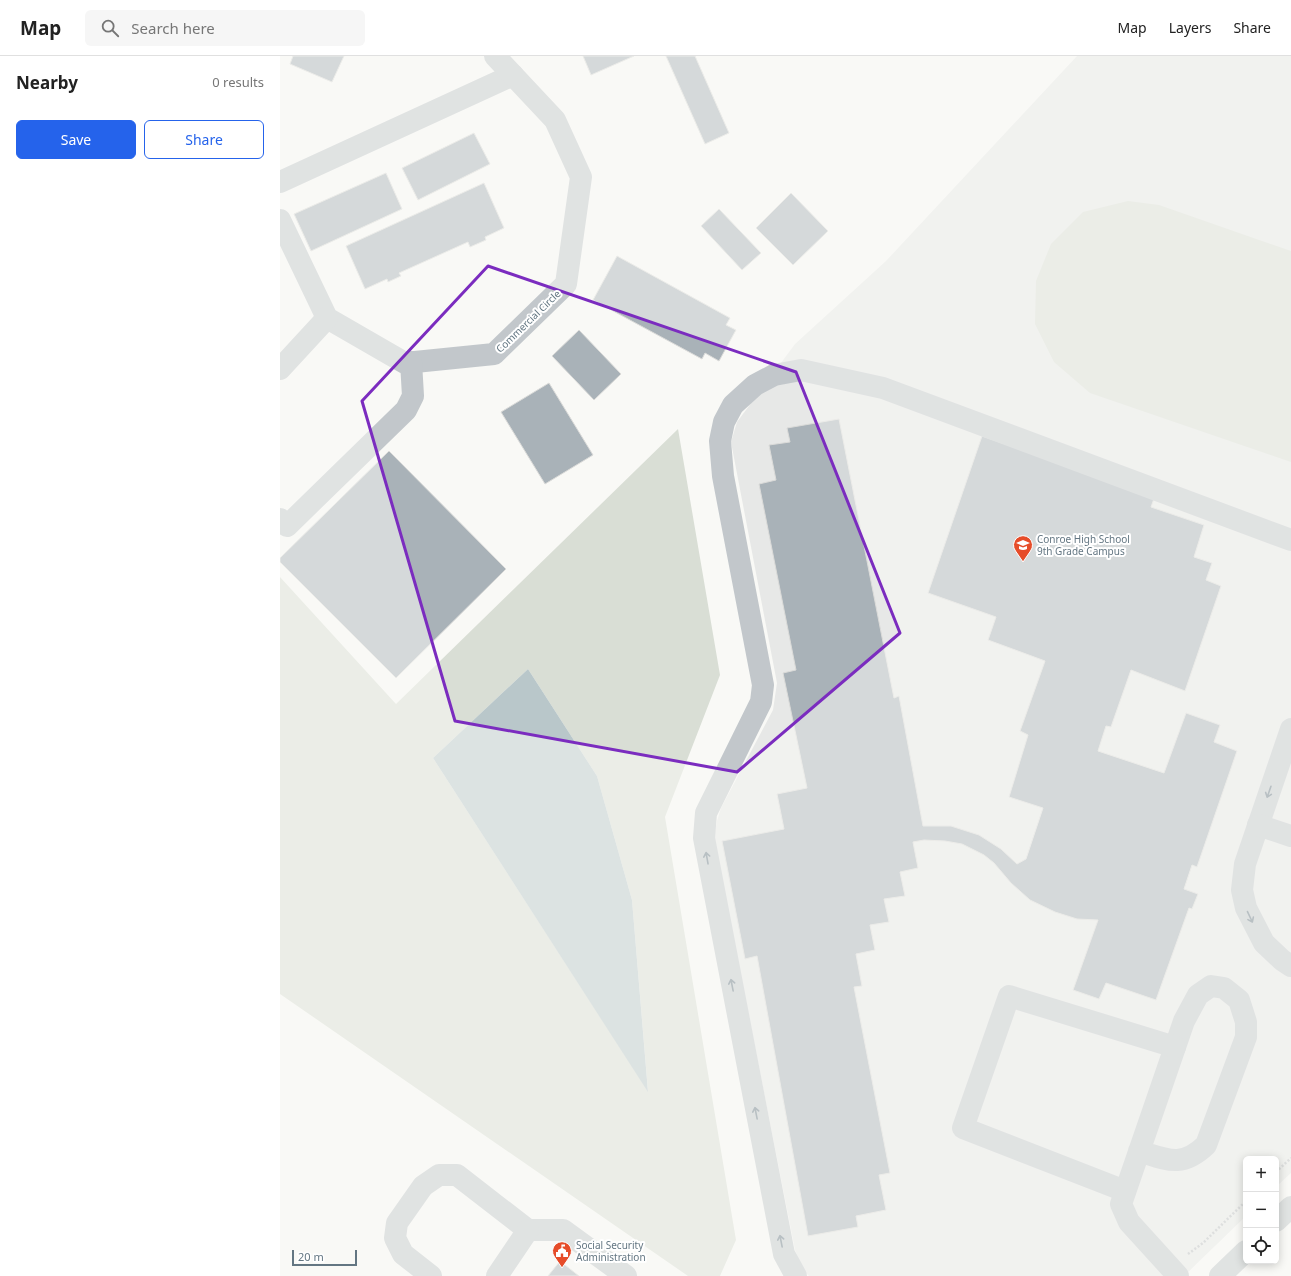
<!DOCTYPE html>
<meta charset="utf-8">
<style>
body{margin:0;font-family:"Noto Sans",sans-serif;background:#f6f6f6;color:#222}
.controls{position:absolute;right:12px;bottom:12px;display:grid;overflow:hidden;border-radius:6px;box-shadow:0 2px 10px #0003}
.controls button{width:36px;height:36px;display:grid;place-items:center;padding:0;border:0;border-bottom:1px solid #e0e0e0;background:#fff;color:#222;font:20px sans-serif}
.scale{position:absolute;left:12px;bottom:10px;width:65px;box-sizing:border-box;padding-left:4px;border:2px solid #637682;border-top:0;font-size:11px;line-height:14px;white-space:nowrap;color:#637682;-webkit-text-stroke:3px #fff;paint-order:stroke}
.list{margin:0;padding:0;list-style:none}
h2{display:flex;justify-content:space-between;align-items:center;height:52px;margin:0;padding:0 16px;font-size:17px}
h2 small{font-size:13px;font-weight:400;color:#767676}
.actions{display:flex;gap:8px;padding:12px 16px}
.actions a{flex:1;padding:9px 0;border:1px solid #2563eb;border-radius:6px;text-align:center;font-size:14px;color:#2563eb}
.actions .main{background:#2563eb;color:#fff}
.icon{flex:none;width:22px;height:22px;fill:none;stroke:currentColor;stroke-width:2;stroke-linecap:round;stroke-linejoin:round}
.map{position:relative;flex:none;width:1011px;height:1220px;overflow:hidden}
header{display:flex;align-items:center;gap:24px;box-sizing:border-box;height:56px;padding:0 20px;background:#fff;border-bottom:1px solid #e0e0e0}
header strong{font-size:19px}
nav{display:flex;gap:22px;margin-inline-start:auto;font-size:14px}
.search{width:280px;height:36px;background:#f6f6f6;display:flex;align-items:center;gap:10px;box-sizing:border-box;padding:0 14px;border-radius:6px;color:#767676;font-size:15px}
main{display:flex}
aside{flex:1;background:#fff}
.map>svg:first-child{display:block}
.built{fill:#e7e8e7}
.green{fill:#d9ded5;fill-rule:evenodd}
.water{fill:#b9c7ca}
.building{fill:#a9b2b8;stroke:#dbdbd9}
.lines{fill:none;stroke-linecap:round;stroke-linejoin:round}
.path{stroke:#babec1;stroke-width:2.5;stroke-dasharray:2 2;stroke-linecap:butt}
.minor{stroke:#c2c7cb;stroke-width:22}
.oneway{stroke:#687a86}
.marked{fill:none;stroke:#7b2cbf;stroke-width:3;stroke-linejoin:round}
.labels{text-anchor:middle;stroke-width:4;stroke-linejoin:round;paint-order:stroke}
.street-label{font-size:10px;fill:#637682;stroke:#fff}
.poi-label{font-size:10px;fill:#637682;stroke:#fff;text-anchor:start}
</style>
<header>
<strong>Map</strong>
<div class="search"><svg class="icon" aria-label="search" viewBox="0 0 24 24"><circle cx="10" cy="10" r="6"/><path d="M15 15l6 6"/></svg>Search here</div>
<nav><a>Map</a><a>Layers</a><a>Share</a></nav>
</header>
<main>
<aside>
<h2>Nearby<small>0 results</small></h2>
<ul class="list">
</ul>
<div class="actions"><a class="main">Save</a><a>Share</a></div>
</aside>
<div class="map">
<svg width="1011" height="1220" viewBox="0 0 1011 1220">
<rect width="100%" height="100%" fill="#f9f9f6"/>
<polygon class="built" points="797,0 1011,0 1011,1117 996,1131 996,1103 966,1103 966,1160 904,1220 529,1220 523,1214 515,1194 434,782 437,765 441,752 493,654 497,627 451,386 457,366 515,288 606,205"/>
<g class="green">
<polygon points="848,145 879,149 1011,195 1011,406 810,337 774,306 755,268 756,225 771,188 803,156"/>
<path d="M398,373L440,619L385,761L456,1184L440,1220H408L0,938V521L116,648ZM248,613L317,720L352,844L368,1035L153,702Z"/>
</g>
<polygon class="water" points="248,613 317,720 352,844 368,1036 153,702"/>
<g class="building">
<polygon points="13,0 64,0 52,26 10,8"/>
<polygon points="303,0 354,0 311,19"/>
<polygon points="386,0 415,0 449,77 425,88"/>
<polygon points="194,77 210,108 138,144 122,112"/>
<polygon points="106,117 122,153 31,195 14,158"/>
<polygon points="204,127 224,172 205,181 206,184 190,191 188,186 119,217 121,220 108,226 107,223 85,233 66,190"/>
<polygon points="511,137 548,175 513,209 476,172"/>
<polygon points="439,153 481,197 462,214 421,170"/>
<polygon points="337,200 450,262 446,269 456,274 439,305 425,297 422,303 313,244"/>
<polygon points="299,274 341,318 314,344 272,300"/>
<polygon points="269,327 313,399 265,428 221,356"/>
<polygon points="559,363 614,642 619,640 643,770 671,770 699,779 721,793 737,808 746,803 763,752 729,741 748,679 740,675 765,605 708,584 716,561 648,537 702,380 875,440 871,451 924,469 914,501 932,507 926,524 941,530 905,635 851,614 831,671 826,670 818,695 884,717 906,657 940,669 934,686 957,695 917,811 912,809 904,833 918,838 912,853 909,852 876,944 826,927 819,943 793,934 818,864 797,863 775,856 750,844 731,827 714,807 704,799 682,788 665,785 644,784 633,786 638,812 620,816 625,840 604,843 609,866 590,869 595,894 576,898 582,930 574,931 610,1117 599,1119 606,1154 576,1160 578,1171 528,1180 477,900 465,903 442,785 504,773 497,738 527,732 503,617 516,614 479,428 496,424 489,389 510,386 507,372"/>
<polygon points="109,395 226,513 116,622 0,506 0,502"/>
<polygon points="280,1205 299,1220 268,1220"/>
</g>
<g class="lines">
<g class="path">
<polyline points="996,1116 1011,1102"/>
<polyline points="908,1198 923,1187 966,1145"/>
</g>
<g class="minor">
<polyline points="0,126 233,19"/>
<polyline points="0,164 47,262 125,307 214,298 286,228 301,121 275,64 215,0"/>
<polyline points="0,313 47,262"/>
<polyline points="0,463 7,470 126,354 133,340 131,306"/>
<polyline points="1011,673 965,808 962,834 966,852 984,887 1002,904 1011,910"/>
<polyline points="978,769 1011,780"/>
<path d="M859,1095C888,1104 902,1112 926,1089L966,981V966L959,944L944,932L931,930L918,939L904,965L841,1148L849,1166L898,1220"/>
<polyline points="845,1135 683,1072 729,940 895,991"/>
<polyline points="996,1165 1011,1151"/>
<polyline points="151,1220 123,1198 115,1182 117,1167 143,1130 159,1119 177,1119 248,1174 283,1174 346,1220"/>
<polyline points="217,1220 248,1174"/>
<polyline points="516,1220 504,1198 424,782 426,757 481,646 483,629 443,420 440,385 444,366 453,349 475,329 494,319 521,314 603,332 1011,484"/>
<polyline points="940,1220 966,1195"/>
</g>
</g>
<defs><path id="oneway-shaft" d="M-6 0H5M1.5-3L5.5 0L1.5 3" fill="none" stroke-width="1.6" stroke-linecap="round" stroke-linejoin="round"/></defs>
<g class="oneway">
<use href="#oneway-shaft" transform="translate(989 736) rotate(109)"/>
<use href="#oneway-shaft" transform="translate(427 802) rotate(-100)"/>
<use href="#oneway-shaft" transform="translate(970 861) rotate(65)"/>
<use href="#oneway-shaft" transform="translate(452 929) rotate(-101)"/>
<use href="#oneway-shaft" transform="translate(476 1057) rotate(-101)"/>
<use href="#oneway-shaft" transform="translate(501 1185) rotate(-101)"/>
</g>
<path d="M0 0H1011V1220H0ZM208,210L516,316L620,577L457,716L175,665L82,345Z" fill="#f9f9f6" fill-opacity=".55" fill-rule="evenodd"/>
<path class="marked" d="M208,210L516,316L620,577L457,716L175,665L82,345Z"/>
<defs>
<symbol id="school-pin" viewBox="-11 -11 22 30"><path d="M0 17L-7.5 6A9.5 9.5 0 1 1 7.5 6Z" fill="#e64c29" stroke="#fff"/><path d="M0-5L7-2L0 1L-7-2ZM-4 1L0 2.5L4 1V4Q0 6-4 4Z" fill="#fff"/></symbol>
<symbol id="civic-pin" viewBox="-11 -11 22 30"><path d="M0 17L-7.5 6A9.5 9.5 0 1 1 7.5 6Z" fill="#e64c29" stroke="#fff"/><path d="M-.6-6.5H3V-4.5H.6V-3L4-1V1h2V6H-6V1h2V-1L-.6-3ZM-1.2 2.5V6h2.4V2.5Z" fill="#fff"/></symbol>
</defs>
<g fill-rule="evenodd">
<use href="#school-pin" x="732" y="478" width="22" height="30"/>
<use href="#civic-pin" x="271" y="1184" width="22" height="30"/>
</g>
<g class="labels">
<g class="street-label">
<text transform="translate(248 265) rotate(-44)" y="4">Commercial Circle</text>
</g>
<g class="poi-label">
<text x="757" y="487">Conroe High School<tspan x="757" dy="12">9th Grade Campus</tspan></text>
<text x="296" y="1193">Social Security<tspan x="296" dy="12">Administration</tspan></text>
</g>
</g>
</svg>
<div class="controls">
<button>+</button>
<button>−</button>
<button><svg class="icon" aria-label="locate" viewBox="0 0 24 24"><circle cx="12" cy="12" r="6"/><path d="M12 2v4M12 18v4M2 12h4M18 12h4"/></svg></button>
</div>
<div class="scale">20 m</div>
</div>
</main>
